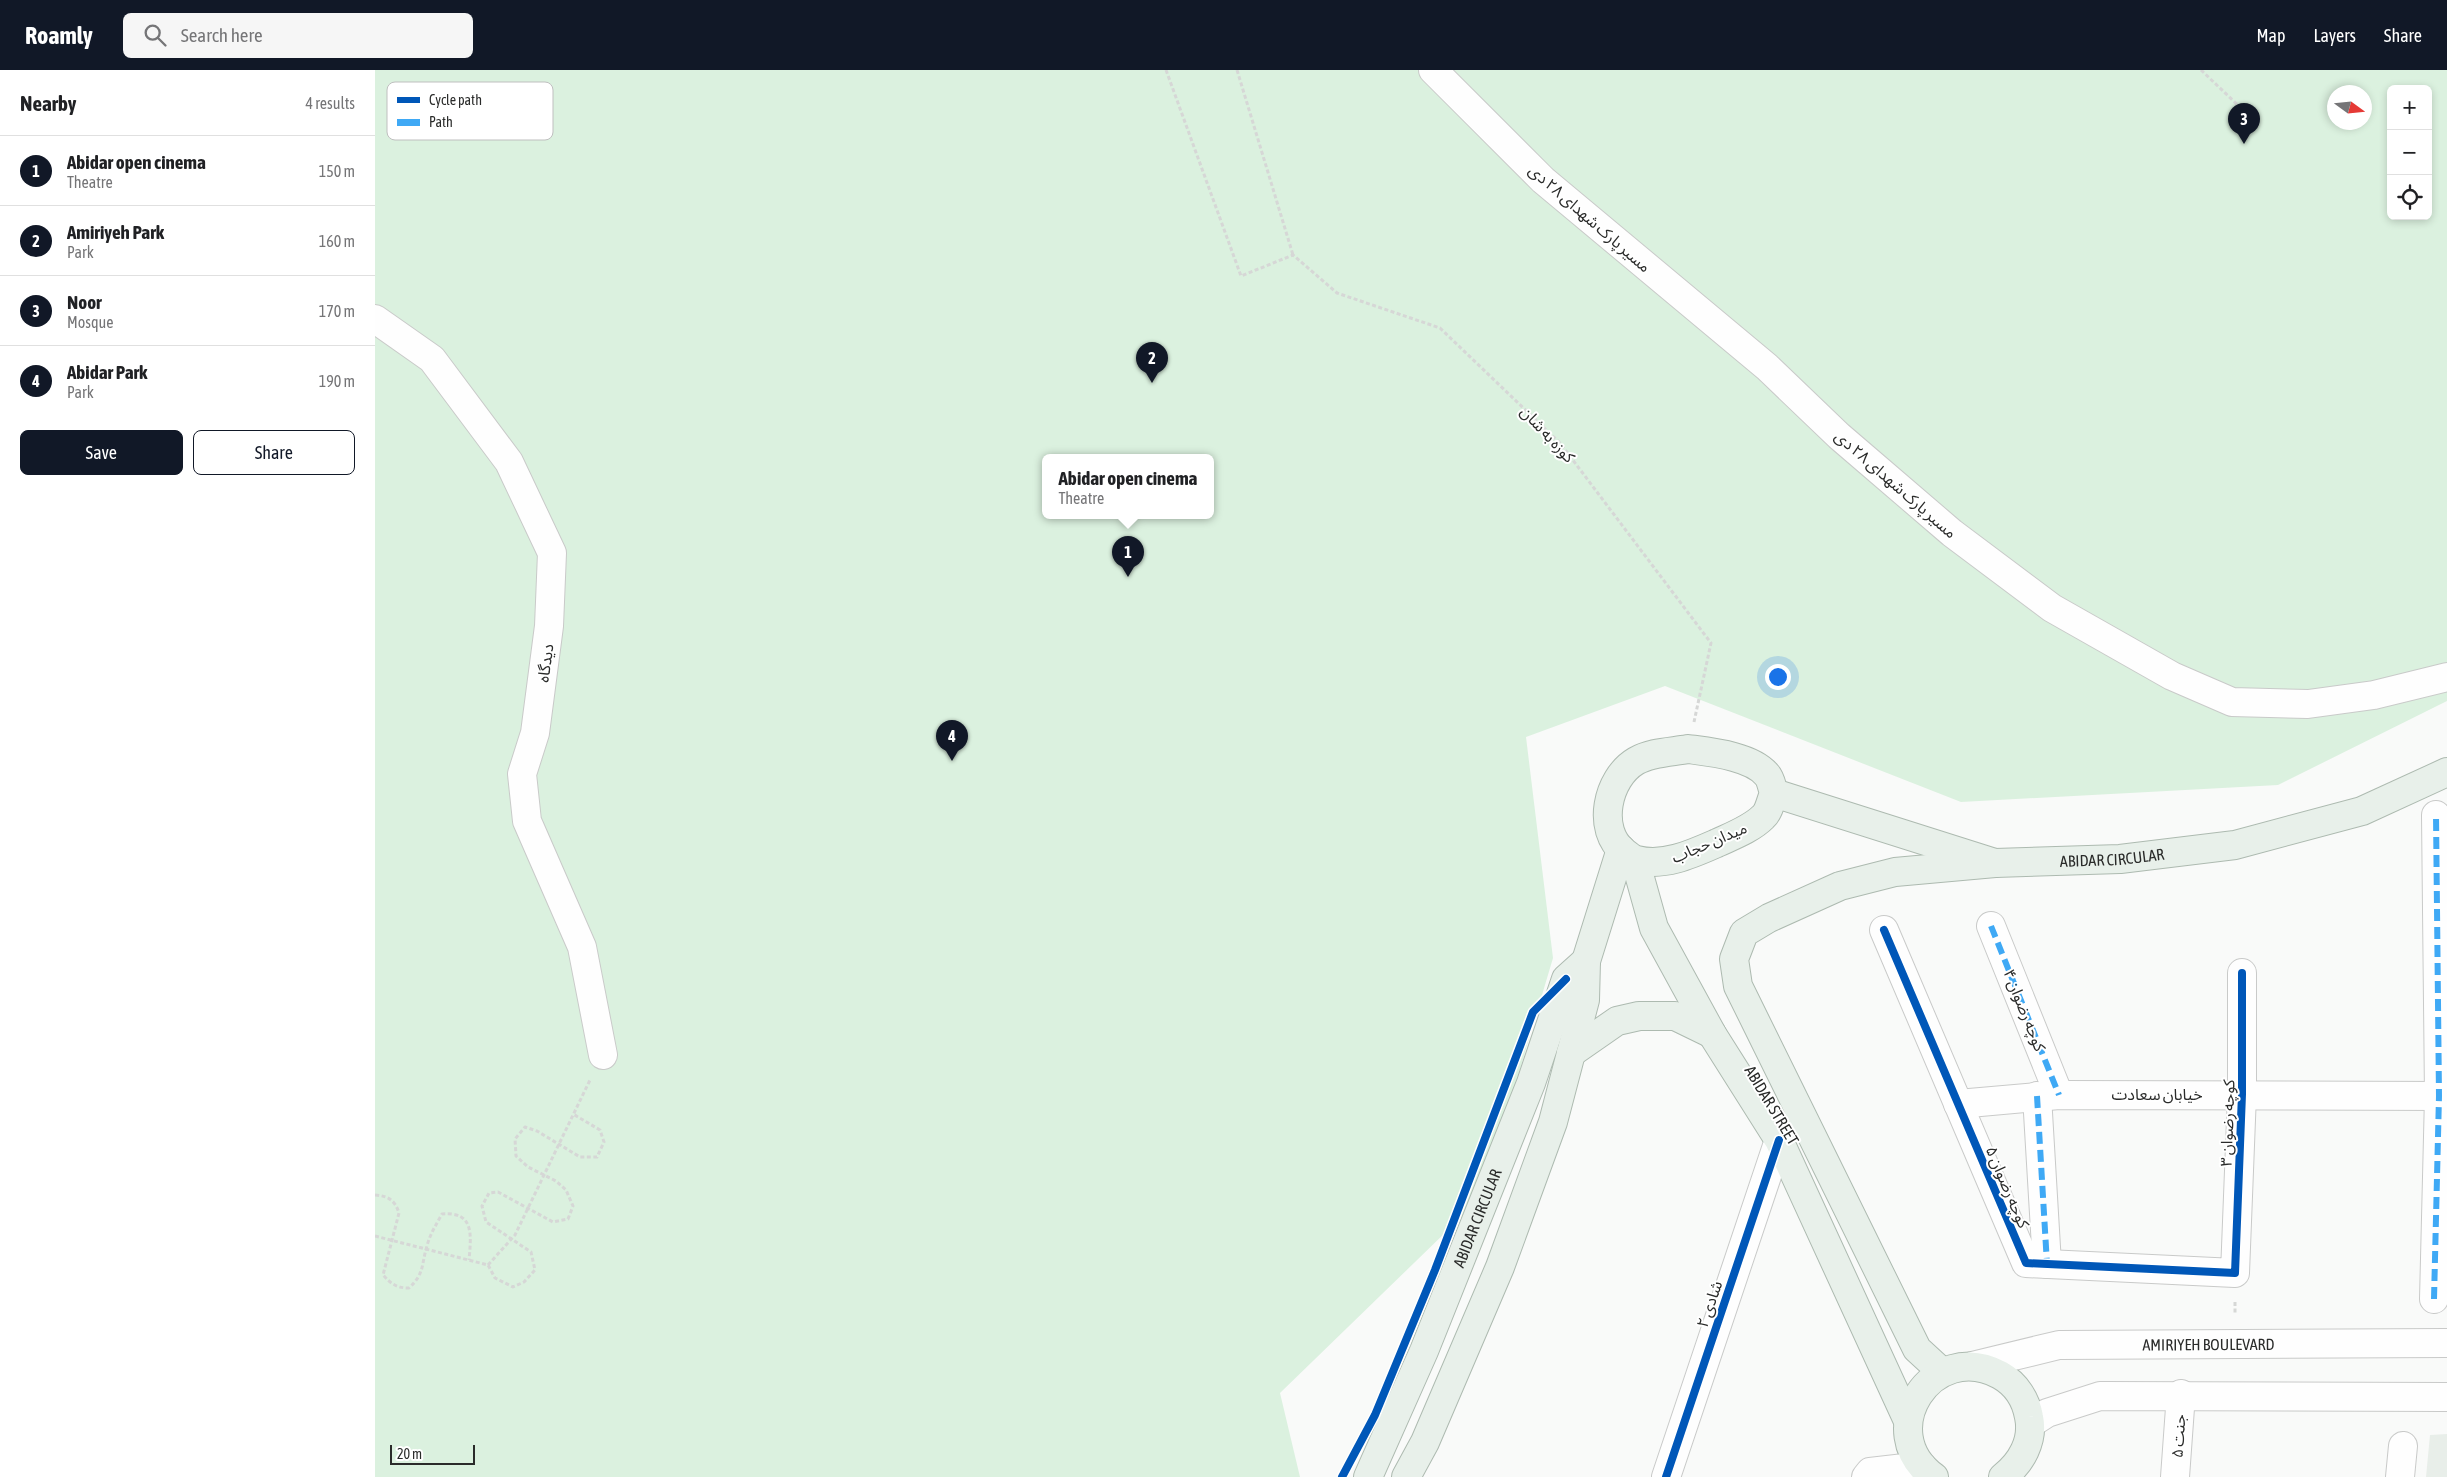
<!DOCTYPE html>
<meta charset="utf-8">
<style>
body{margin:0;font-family:"Asap Condensed","Noto Sans Arabic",sans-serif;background:#f6f6f6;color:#202124}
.controls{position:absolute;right:15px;top:15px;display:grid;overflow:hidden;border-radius:8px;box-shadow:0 2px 8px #0003}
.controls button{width:45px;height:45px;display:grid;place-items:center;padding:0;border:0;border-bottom:1px solid #e0e0e0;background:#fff;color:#202124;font:25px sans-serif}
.compass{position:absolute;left:1952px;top:15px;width:45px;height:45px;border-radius:50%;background:#fff;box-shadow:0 2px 8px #0003;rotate:105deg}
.scale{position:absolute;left:15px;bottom:12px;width:85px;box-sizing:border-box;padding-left:5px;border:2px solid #2a2b2a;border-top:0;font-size:14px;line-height:18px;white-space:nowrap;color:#2a2b2a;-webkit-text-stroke:4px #fff;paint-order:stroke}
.you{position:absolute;left:1402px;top:606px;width:18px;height:18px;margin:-12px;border:4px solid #fff;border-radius:50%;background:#1a73e8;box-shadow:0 0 0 8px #1a73e833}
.badge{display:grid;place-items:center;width:32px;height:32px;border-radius:50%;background:#111827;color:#fff;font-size:16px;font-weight:700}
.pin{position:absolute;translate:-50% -41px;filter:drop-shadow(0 1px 2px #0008)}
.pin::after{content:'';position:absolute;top:26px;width:18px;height:15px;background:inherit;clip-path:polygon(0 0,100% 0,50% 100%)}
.popup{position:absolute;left:667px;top:384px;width:172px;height:65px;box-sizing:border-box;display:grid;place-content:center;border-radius:8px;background:#fff;filter:drop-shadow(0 1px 4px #0005);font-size:16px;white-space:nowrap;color:#757577}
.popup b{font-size:19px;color:#202124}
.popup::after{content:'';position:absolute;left:50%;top:100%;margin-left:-10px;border:10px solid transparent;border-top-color:#fff}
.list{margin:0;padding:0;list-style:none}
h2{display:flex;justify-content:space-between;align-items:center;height:65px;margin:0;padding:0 20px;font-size:21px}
h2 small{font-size:16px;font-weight:400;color:#757577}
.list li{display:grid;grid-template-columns:32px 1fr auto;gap:15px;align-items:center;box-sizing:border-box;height:70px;padding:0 20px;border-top:1px solid #e0e0e0}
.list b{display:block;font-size:19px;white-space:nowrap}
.list p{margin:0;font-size:16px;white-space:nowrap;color:#757577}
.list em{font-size:16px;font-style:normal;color:#757577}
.actions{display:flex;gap:10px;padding:15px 20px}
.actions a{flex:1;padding:11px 0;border:1px solid #111827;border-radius:8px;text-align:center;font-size:18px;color:#111827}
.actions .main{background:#111827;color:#fff}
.icon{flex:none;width:28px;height:28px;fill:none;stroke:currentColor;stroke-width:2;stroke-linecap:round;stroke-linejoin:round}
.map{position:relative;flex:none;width:2072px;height:1407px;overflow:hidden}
header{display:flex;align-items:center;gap:30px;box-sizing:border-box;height:70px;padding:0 25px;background:#111827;color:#fff}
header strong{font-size:24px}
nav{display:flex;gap:28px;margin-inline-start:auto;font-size:18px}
.search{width:350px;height:45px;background:#f6f6f6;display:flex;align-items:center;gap:12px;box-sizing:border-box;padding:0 18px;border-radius:8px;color:#757577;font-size:19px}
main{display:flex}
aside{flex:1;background:#fff}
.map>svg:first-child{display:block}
.built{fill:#e8eee9}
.green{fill:#dbf1df;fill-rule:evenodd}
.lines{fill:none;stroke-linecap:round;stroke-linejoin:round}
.minor-casing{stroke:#c9cac9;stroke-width:30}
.major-casing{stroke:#adbab0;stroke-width:30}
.path{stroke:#d6d7d6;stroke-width:3;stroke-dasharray:4 2.5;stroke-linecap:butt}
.minor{stroke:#fefefe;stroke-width:28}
.major{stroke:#e8f0ea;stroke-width:28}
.quiet{stroke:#3fa9f5;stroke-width:6;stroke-dasharray:12 6;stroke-linecap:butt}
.cycleway-casing{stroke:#fff;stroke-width:11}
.cycleway{stroke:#0057b8;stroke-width:8}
.labels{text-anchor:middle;stroke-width:4;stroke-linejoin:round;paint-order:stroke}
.street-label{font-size:16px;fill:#2a2b2a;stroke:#fff}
.key{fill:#fff;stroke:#bfbfbf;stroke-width:1}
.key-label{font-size:14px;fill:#2a2b2a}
</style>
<header>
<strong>Roamly</strong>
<div class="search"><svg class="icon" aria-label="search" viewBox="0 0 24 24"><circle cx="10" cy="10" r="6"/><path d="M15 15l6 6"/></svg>Search here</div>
<nav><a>Map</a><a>Layers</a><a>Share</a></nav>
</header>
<main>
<aside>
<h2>Nearby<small>4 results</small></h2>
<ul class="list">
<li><span class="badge">1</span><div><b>Abidar open cinema</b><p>Theatre</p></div><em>150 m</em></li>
<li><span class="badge">2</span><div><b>Amiriyeh Park</b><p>Park</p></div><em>160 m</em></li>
<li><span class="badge">3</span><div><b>Noor</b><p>Mosque</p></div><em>170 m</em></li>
<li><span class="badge">4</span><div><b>Abidar Park</b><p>Park</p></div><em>190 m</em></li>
</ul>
<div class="actions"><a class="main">Save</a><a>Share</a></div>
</aside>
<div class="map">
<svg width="2072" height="1407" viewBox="0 0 2072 1407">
<rect width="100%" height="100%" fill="#f9faf9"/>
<polygon class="built" points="2072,1364 2072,1407 2051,1407 2055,1365"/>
<path class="green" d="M0,0H2072V631L1903,715L1586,732L1290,616L1151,667L1178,888L1107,1127L905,1323L925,1407H0ZM2016,19H2053V146H2016ZM1960,22H1990V52H1960ZM670,388H836V446H670Z"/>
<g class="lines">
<defs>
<g id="minor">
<polyline points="1058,0 1168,110 1392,297 1464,366 1577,463 1677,538 1797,606 1857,632 1933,634 1999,625 2072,607"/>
<polyline points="0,249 57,289 134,392 177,483 174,556 160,663 147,704 152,751 207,877 228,985"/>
<polyline points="1616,856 1684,1025"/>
<polyline points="1509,860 1651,1193 1860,1203 1867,1024 1867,903"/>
<polyline points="1662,1026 1672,1194"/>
<polyline points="1583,1034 1684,1025 2072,1026"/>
<polyline points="2059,1229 2064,1026 2061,745"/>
<path id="s1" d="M1597,1296L1684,1275L2072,1273"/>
<polyline points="1655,1354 1672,1343 1725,1326 2072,1327"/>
<polyline points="1291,1407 1404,1070"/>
<polyline points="1491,1407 1495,1402 1547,1396"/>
<polyline points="1800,1407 1806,1324"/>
<polyline points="2025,1407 2028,1376"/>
</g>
<g id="major">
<path d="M1313,679C1335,682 1377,686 1392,705C1396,709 1397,718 1399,723C1396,730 1394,742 1388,747C1376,759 1357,766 1342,773C1317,784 1289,797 1262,790C1257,789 1253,785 1249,782C1221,760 1232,708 1261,691C1276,682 1297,682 1313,679Z"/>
<path id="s2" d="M1399,723L1620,793L1745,789L1860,775L1987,741L2072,702"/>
<polyline points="1260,790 1279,858 1337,964 1404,1070 1533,1351"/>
<polyline points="1196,983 1242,951 1264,946 1300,946 1337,964"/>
<polyline points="1567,1302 1542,1279 1363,916 1359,889 1369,863 1394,848 1465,816 1520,802 1620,793"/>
<path id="s3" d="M993,1407L1049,1281L1156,1013L1191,909L1211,891"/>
<polyline points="1031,1407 1050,1372 1125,1197 1178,1052 1210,930 1211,891 1246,779"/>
<path d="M1559,1407C1497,1362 1557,1268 1625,1305C1641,1314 1651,1330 1654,1347C1659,1371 1646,1393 1628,1407"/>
</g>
</defs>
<use href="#minor" class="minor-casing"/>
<use href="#major" class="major-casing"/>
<g class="path">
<polyline points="791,0 866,206 918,185 962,223 1065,258 1185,373 1336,573 1319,652"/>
<polyline points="862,0 918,185"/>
<polyline points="1826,0 1869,41"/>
<path d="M0,1125C13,1126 20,1130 24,1143L8,1205C16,1214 22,1218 34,1218C50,1203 46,1195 52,1176C55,1164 61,1155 67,1144C100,1141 96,1166 94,1190"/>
<polyline points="0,1166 113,1195 120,1208 138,1217 149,1212 160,1200 156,1182 111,1152 107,1136 114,1123 123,1122 178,1152 193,1149 198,1136 191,1120 181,1111 153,1097 141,1086 140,1069 150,1057 162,1061 205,1087 222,1087 229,1072 225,1060 198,1044"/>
<polyline points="113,1195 140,1165 215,1010"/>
<polyline points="1860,1232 1860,1245"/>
</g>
<use href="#minor" class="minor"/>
<use href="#major" class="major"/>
<g class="quiet">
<polyline points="1616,856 1684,1025"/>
<polyline points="1662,1026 1672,1194"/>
<polyline points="2059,1229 2064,1026 2061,745"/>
</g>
<defs>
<g id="cycleway">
<polyline points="1509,860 1651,1193 1860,1203 1867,1024 1867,903"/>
<polyline points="967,1407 1000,1345 1060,1200 1158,942 1191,909"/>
<polyline points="1291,1407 1404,1070"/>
</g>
</defs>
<use href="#cycleway" class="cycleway-casing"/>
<use href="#cycleway" class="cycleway"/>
</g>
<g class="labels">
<g class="street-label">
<text transform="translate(1215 148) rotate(41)" y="6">مسیر پارک شهدای ۲۸ دی</text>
<text transform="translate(1173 364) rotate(47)" y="6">کوزه به شان</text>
<text transform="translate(1521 414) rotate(41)" y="6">مسیر پارک شهدای ۲۸ دی</text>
<text transform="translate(170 593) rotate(-82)" y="6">دیدگاه</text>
<text transform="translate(1334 772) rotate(-23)" y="6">میدان حجاب</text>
<text dy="6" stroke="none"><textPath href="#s2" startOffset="349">ABIDAR CIRCULAR</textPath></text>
<text transform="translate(1650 940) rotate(68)" y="6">کوچه رضوان ۴</text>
<text x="1782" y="1030">خیابان سعادت</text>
<text transform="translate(1397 1035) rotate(59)" y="6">ABIDAR STREET</text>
<text transform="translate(1852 1053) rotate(-88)" y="6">کوچه رضوان ۳</text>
<text transform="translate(1633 1117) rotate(67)" y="6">کوچه رضوان ۵</text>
<text dy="6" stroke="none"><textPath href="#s3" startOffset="281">ABIDAR CIRCULAR</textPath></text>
<text transform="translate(1334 1234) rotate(-71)" y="6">شادی ۲</text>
<text dy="6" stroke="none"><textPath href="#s1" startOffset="239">AMIRIYEH BOULEVARD</textPath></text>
<text transform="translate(1803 1366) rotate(-86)" y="6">جنت ۵</text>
</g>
</g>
<rect x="12" y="12" width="166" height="58" rx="8" class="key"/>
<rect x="22" y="27" width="23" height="6" fill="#0057b8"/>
<rect x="22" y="49" width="23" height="7" fill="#3fa9f5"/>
<g class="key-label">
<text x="54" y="35">Cycle path</text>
<text x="54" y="57">Path</text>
</g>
</svg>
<div class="controls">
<button>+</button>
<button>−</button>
<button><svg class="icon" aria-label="locate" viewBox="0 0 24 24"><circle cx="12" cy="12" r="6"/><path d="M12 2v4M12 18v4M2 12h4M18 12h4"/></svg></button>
</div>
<svg class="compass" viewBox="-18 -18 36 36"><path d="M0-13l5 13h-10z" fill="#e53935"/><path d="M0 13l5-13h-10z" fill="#757577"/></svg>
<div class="scale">20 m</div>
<div class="you"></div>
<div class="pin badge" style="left:753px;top:507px">1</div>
<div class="popup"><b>Abidar open cinema</b>Theatre</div>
<div class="pin badge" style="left:777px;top:313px">2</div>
<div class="pin badge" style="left:1869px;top:74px">3</div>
<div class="pin badge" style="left:577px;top:691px">4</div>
</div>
</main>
